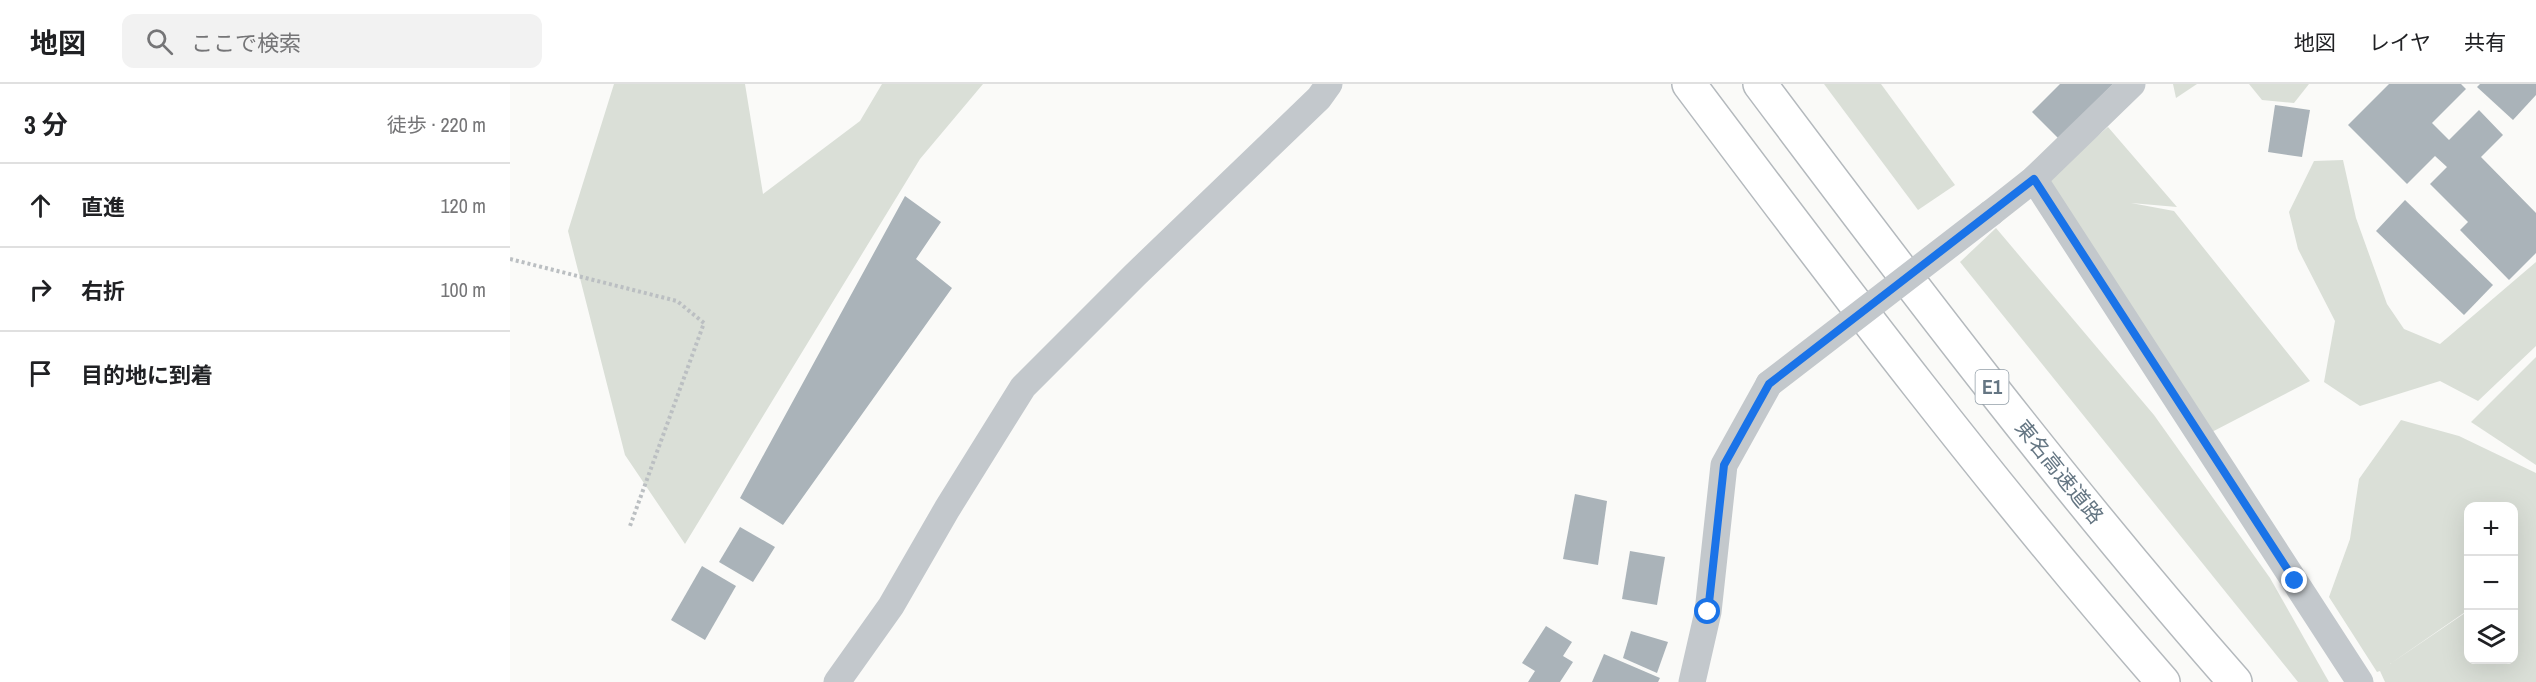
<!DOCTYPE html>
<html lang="ja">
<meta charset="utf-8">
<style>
body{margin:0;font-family:"Archivo Narrow","Noto Sans JP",sans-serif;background:#f2f2f2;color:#202124}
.controls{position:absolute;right:18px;bottom:18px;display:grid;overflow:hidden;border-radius:12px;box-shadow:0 6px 24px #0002}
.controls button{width:54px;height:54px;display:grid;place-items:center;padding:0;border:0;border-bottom:2px solid #e0e0e0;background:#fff;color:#202124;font:30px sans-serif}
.stop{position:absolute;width:18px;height:18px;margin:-14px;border:4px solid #1a73e8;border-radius:50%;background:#fff}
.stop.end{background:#1a73e8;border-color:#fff;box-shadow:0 2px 6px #0008}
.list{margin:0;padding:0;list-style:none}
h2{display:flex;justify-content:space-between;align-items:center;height:78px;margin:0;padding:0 24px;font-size:26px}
h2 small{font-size:20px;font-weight:400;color:#757577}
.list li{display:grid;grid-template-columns:39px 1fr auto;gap:18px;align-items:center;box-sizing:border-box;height:84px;padding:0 24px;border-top:2px solid #e0e0e0}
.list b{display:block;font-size:22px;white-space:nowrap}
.list em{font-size:20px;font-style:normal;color:#757577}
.icon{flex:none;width:33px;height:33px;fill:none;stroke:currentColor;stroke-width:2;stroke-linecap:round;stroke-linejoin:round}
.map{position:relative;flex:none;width:2026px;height:598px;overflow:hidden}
header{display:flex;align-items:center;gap:36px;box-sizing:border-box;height:84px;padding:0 30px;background:#fff;border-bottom:2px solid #e0e0e0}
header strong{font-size:28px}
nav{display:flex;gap:33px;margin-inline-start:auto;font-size:21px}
.search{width:420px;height:54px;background:#f2f2f2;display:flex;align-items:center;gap:15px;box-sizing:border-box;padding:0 21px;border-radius:12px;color:#757577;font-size:22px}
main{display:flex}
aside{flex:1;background:#fff}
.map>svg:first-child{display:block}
.green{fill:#dadfd7;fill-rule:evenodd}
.building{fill:#aab3b9}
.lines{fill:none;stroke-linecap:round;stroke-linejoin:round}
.highway-casing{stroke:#b4b9bd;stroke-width:36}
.path{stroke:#bbbfc2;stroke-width:4;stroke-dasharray:3 3;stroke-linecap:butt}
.street{stroke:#c3c8cc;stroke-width:27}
.highway{stroke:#fff;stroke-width:33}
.street-bridge{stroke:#c3c8cc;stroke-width:27}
.route{stroke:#1a73e8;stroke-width:8}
.labels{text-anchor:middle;stroke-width:6;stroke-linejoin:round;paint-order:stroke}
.shield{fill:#fff;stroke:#939fa8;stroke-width:1.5}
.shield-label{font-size:20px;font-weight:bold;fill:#657683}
.street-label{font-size:21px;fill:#657683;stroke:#fff}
</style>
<header>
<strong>地図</strong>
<div class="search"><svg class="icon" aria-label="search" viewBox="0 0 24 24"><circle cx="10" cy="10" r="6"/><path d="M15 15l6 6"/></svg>ここで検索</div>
<nav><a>地図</a><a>レイヤ</a><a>共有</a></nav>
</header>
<main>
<aside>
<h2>3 分<small>徒歩 · 220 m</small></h2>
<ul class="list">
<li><svg class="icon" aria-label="ahead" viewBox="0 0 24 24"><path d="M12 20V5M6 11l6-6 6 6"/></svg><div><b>直進</b></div><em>120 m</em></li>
<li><svg class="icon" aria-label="right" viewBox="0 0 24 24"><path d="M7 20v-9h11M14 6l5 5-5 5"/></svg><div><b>右折</b></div><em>100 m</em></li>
<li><svg class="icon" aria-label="arrive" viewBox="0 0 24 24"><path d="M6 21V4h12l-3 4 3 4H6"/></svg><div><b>目的地に到着</b></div></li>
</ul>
</aside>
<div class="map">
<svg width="2026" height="598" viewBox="0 0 2026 598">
<rect width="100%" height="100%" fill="#fafaf8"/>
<g class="green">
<polygon points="104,0 235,0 253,110 350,37 372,0 473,0 410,75 175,460 115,371 58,147"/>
<polygon points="1314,0 1371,0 1445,101 1408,126"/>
<polygon points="1663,0 1687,0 1666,14"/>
<polygon points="1739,0 1799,0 1784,19 1752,16"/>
<polygon points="1598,43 1667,123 1621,119 1664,127 1800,297 1698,350 1536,105 1543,89"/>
<polygon points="1833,76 1846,134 1877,220 1894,245 1930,260 2026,178 2026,262 1968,317 1930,297 1850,322 1814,298 1825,237 1788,165 1779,128 1804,77"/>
<polygon points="1486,144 1644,331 1760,494 1819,598 1788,598 1450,178"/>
<polygon points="2026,273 2026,381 1961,338"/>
<path d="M1891,336L1949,352L2026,389V598H1875L1870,587L1867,588L1819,513L1840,455L1849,395ZM1958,422H2004V576H1958V527L1880,580L1958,526Z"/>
</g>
<g class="building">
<polygon points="1550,0 1603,0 1549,55 1522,28"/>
<polygon points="1879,0 1951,0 1956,5 1922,39 1939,56 1969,26 1993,51 1971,73 2026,129 2026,169 1999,196 1950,146 1958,138 1920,100 1937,83 1925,72 1897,100 1838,41"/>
<polygon points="1970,0 2026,0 2026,11 2003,36 1967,3"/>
<polygon points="1765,21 1800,26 1792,73 1758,68"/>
<polygon points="395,112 431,138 406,175 442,204 273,441 230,414"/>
<polygon points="1895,116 1983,201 1954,231 1866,147"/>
<polygon points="1065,410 1097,417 1088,481 1053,475"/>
<polygon points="230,443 265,463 243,498 209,478"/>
<polygon points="1120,467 1155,473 1147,521 1112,515"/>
<polygon points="192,482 226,502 195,556 161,536"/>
<polygon points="1036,542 1062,558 1053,572 1063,578 1050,598 1018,598 1025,587 1012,579"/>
<polygon points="1121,547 1158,558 1147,589 1113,574"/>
<polygon points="1094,570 1150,594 1148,598 1082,598"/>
</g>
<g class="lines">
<defs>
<g id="highway">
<path d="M1179,0C1332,204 1485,406 1653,598"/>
<path d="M1250,0C1403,204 1557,407 1725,598"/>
</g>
</defs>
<use href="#highway" class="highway-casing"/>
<polyline class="path" points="0,175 167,217 194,239 120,442"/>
<g class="street">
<polyline points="1524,95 1850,598"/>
<polyline points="1481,129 1524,95 1622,0"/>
<polyline points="327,598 381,522 437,425 513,303 625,191 809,14 819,0"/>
<polyline points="1182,598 1198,528 1214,381 1259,300"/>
</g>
<use href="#highway" class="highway"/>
<polyline class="street-bridge" points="1259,300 1481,129"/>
</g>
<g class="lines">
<polyline class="route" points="1198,528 1214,381 1259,300 1524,95 1785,497"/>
</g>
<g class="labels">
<rect class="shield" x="1465.5" y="286" width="33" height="34" rx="4.5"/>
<g class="shield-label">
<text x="1482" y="310">E1</text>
</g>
<g class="street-label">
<text transform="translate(1549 388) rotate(51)" y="7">東名高速道路</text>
</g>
</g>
</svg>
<div class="controls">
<button>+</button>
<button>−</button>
<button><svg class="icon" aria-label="layers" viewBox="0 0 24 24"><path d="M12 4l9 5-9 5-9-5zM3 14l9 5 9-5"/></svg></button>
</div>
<div class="stop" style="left:1198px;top:528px"></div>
<div class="stop end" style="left:1785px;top:497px"></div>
</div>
</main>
